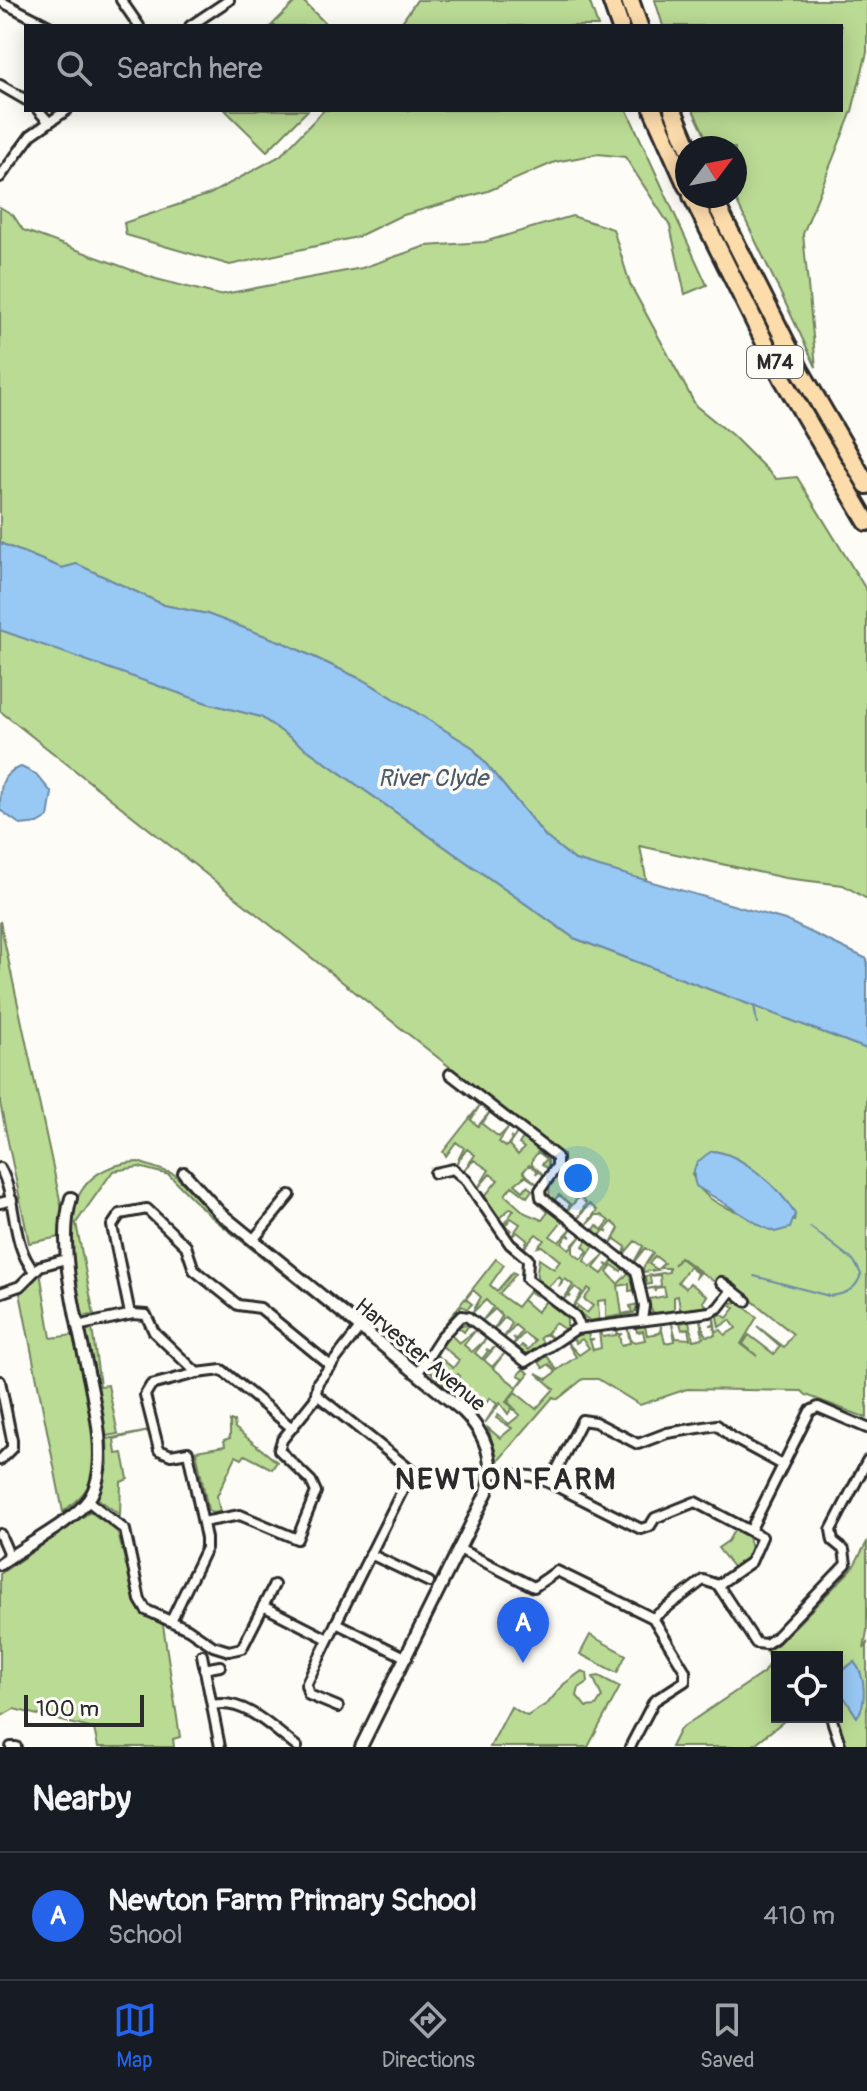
<!DOCTYPE html>
<style>
body{margin:0;font-family:Pangolin,sans-serif;background:#242831;color:#f1f3f6}
.controls{position:absolute;right:24px;bottom:24px;display:grid;overflow:hidden;border-radius:0px;box-shadow:0 4px 20px #0003}
.controls button{width:72px;height:72px;display:grid;place-items:center;padding:0;border:0;border-bottom:2px solid #363941;background:#171b24;color:#f1f3f6;font:40px sans-serif}
.compass{position:absolute;left:675px;top:136px;width:72px;height:72px;border-radius:50%;background:#171b24;box-shadow:0 4px 20px #0003;rotate:58deg}
.scale{position:absolute;left:24px;bottom:20px;width:120px;box-sizing:border-box;padding-left:8px;border:4px solid #2b2b2b;border-top:0;font-size:22px;line-height:28px;white-space:nowrap;color:#2b2b2b;-webkit-text-stroke:6px #fdfcf7;paint-order:stroke}
.you{position:absolute;left:578px;top:1178px;width:28px;height:28px;margin:-20px;border:6px solid #fff;border-radius:50%;background:#1a73e8;box-shadow:0 0 0 12px #1a73e833}
.badge{display:grid;place-items:center;width:52px;height:52px;border-radius:50%;background:#2563eb;color:#fff;font-size:26px;font-weight:700}
.pin{position:absolute;translate:-50% -66px;filter:drop-shadow(0 2px 4px #0008)}
.pin::after{content:'';position:absolute;top:42px;width:28px;height:24px;background:inherit;clip-path:polygon(0 0,100% 0,50% 100%)}
.list{margin:0;padding:0;list-style:none}
h2{display:flex;justify-content:space-between;align-items:center;height:104px;margin:0;padding:0 32px;font-size:34px}
h2 small{font-size:26px;font-weight:400;color:#9ea1a6}
.list li{display:grid;grid-template-columns:52px 1fr auto;gap:24px;align-items:center;box-sizing:border-box;height:128px;padding:0 32px;border-top:2px solid #363941}
.list b{display:block;font-size:30px;white-space:nowrap}
.list p{margin:0;font-size:26px;white-space:nowrap;color:#9ea1a6}
.list em{font-size:26px;font-style:normal;color:#9ea1a6}
.icon{flex:none;width:44px;height:44px;fill:none;stroke:currentColor;stroke-width:2;stroke-linecap:round;stroke-linejoin:round}
.map{position:relative;flex:none;width:867px;height:1747px;overflow:hidden}
.search{position:absolute;background:#171b24;box-shadow:0 4px 20px #0003;left:24px;right:24px;top:24px;height:88px;display:flex;align-items:center;gap:20px;box-sizing:border-box;padding:0 28px;border-radius:0px;color:#9ea1a6;font-size:30px}
.sheet{height:232px;background:#171b24}
nav{display:flex;justify-content:space-around;align-items:center;box-sizing:border-box;height:112px;border-top:2px solid #363941;background:#171b24;font-size:22px;color:#9ea1a6}
nav a{display:grid;justify-items:center;gap:4px}
nav .on{color:#2563eb}
.map>svg:first-child{display:block}
.green{fill:#badb94;stroke:#728360;stroke-width:2;fill-rule:evenodd}
.water{fill:#98c9f4;stroke:#6c8aa4;stroke-width:2}
.lines{fill:none;stroke-linecap:round;stroke-linejoin:round}
.stream{stroke:#6c8aa4;stroke-width:2}
.minor-casing{stroke:#2b2b2b;stroke-width:14}
.tertiary-casing{stroke:#2b2b2b;stroke-width:16}
.motorway-casing{stroke:#2b2b2b;stroke-width:22}
.minor{stroke:#fdfcf7;stroke-width:8}
.tertiary{stroke:#fdfcf7;stroke-width:10}
.motorway{stroke:#fddcac;stroke-width:16}
.labels{text-anchor:middle;stroke-width:7;stroke-linejoin:round;paint-order:stroke}
.shield{fill:#fdfcf7;stroke:#6a6a68;stroke-width:2}
.shield-label{font-size:20px;font-weight:bold;fill:#2b2b2b}
.street-label{font-size:22px;fill:#2b2b2b;stroke:#fdfcf7}
.water-label{font-size:24px;font-style:italic;fill:#4c5a67;stroke:#fdfcf7}
.district-label{font-size:30px;font-weight:bold;letter-spacing:2px;fill:#2b2b2b;stroke:#fdfcf7}
</style>
<div class="map">
<svg width="867" height="1747" viewBox="0 0 867 1747">
<rect width="100%" height="100%" fill="#fdfcf7"/>
<filter id="ink" filterUnits="userSpaceOnUse"><feTurbulence type="fractalNoise" baseFrequency=".0125" numOctaves="2"/><feDisplacementMap in="SourceGraphic" scale="16" xChannelSelector="R" yChannelSelector="G"/><feConvolveMatrix kernelMatrix="1 2 1 2 8 2 1 2 1" color-interpolation-filters="sRGB"/></filter>
<g filter="url(#ink)">
<g class="green">
<polygon points="297,0 302,0 328,26 271,26"/>
<polygon points="417,0 589,0 598,26 399,26"/>
<polygon points="655,0 867,0 867,52 852,111 803,234 816,367 734,196 735,148 711,148 693,110 841,110 841,26 663,26"/>
<polygon points="225,110 308,110 267,151"/>
<polygon points="324,110 627,110 707,285 685,294 670,226 625,157 598,154 555,162 488,191 400,216 357,237 230,265 126,235 124,223 210,194 280,156"/>
<polygon points="0,207 13,215 23,230 156,279 219,295 362,268 426,246 484,242 572,216 613,229 630,284 696,406 732,435 776,479 797,477 867,591 867,899 843,885 785,878 640,846 647,883 575,860 546,837 472,747 367,682 284,643 207,614 164,605 77,564 62,568 0,543"/>
<path d="M0,629L207,703L261,717L574,938L867,1049V1418L806,1395L802,1391L687,1389L640,1405L598,1379H583L558,1399L553,1397L498,1461L488,1428L500,1438L512,1428L496,1418L498,1415L509,1424L520,1415L512,1408L508,1414L500,1403L485,1423L497,1404L490,1398L477,1414L480,1405L469,1396L462,1400L466,1394L456,1386L450,1390L460,1376L458,1374L444,1385L430,1371L438,1356L453,1368L459,1360L442,1346L458,1326L469,1325L464,1332L458,1327L451,1335L459,1343L475,1331L464,1345L472,1352L486,1339L475,1353L482,1359L488,1351L486,1349L490,1351L495,1347L484,1360L492,1367L504,1354L493,1368L517,1387L524,1378L518,1375L523,1369L529,1373L506,1402L517,1411L508,1402L515,1392L536,1409L554,1389L536,1373L547,1379L556,1372L549,1364L543,1368L539,1362L547,1356L557,1370L576,1357L566,1341L579,1355L589,1348L582,1339L576,1343L572,1337L588,1332L589,1339H594L590,1340L593,1350L601,1348L599,1331L603,1337L616,1335L617,1328L618,1334H622L619,1335L621,1345L630,1343L627,1326L631,1340L635,1342L645,1340L643,1331L637,1332L635,1325L645,1326L647,1335L660,1333L661,1326L665,1343L675,1341L672,1324L676,1338L690,1339L688,1328L682,1330L680,1323L689,1321L693,1340L703,1338L700,1319L706,1336L715,1335L714,1325H710L714,1324V1317L716,1331L721,1330L725,1335L736,1328L730,1320L719,1327L717,1317L721,1314L727,1318L735,1308L729,1303L738,1302L757,1317L741,1344L757,1356L743,1344L749,1335L774,1354L780,1346L757,1326L784,1347L793,1334L722,1276L716,1283L680,1257L674,1265L680,1258L700,1273L695,1279L697,1273L689,1267L678,1282L686,1288L690,1283L707,1296L703,1302L709,1308L681,1314L678,1296L674,1297V1315H657L651,1310L649,1299L666,1296L664,1287L655,1288V1292L654,1288L647,1289L661,1286L660,1275L650,1276L651,1284L646,1285L645,1276L669,1272V1268H659L664,1263L655,1256L649,1264L658,1270L644,1272L643,1268L653,1253L645,1248L634,1262L643,1246L635,1241L624,1254L626,1247L615,1239L611,1244L619,1228L612,1222L605,1230L608,1232L604,1230L600,1236L593,1231L597,1225L602,1230L609,1221L601,1215H596L586,1225L597,1210L589,1204L578,1219L586,1203L579,1197L567,1211L570,1204L559,1195L554,1201L550,1198L549,1187L561,1171L574,1177L561,1167V1155L0,711ZM712,1151C744,1153 777,1190 795,1214L794,1221C757,1216 707,1214 692,1174Z"/>
<polygon points="0,921 62,1209 60,1237 29,1243 0,1103"/>
<path d="M480,1105L471,1120L478,1126L490,1112L482,1124L499,1137L509,1127L499,1142L506,1147L512,1139L510,1137L513,1139L517,1133L509,1145L518,1155L524,1148L519,1144L523,1138L548,1157V1169L542,1164L547,1159L538,1152L532,1160V1165L544,1175L538,1171L536,1174L537,1170L529,1165L523,1172L537,1184L525,1176L515,1184L523,1191L527,1186L532,1190L527,1197L512,1186L505,1195L525,1213L542,1220L548,1212L535,1200L562,1221L550,1236L559,1242L572,1228L568,1234L571,1237L567,1235L562,1243L569,1249L581,1236L573,1247V1253L581,1259L588,1251L583,1246L587,1240L594,1246L584,1261L591,1267L605,1254L594,1268L602,1274L608,1266L605,1264L609,1266L613,1260L623,1268L621,1271L612,1265L607,1272L618,1284L629,1272L636,1290L629,1291V1284L618,1286L622,1314L632,1312L630,1306L638,1304L634,1313L606,1318V1300L598,1301L599,1319L590,1321L576,1310L578,1306L587,1313L593,1306L584,1299L591,1290L588,1288L573,1308L582,1292L575,1287L569,1294L571,1297L568,1295L563,1300L573,1285L565,1279L559,1287L562,1280L559,1277L547,1288C531,1275 538,1273 539,1259L554,1269L560,1261L542,1246L538,1247L544,1240L536,1234L524,1248L527,1240L517,1232L511,1237L520,1224L511,1218L505,1226L511,1230L509,1233L503,1225L514,1210L511,1208L499,1218L484,1197L498,1180L490,1174L478,1188L489,1170L474,1160L464,1170L475,1155L467,1149L456,1164L464,1148L456,1142L446,1156L443,1152Z"/>
<path d="M138,1162L174,1174L215,1217L348,1326L209,1215L169,1175L139,1167L113,1171L76,1223L94,1315L80,1316C67,1256 51,1167 138,1162Z"/>
<path d="M496,1259L504,1265L490,1285L497,1291L513,1272L516,1274L499,1294L517,1307L531,1289L542,1298L529,1292L523,1300L537,1312L546,1301L567,1318V1327L564,1329L555,1323L547,1333L552,1338L545,1334L540,1338L544,1344C535,1350 527,1358 518,1350L522,1345L528,1350L535,1341L524,1333L512,1346L516,1340L513,1337L516,1339L522,1331L515,1325L503,1339L512,1323L505,1317L493,1331L502,1316L495,1309L482,1321L493,1307L486,1300L472,1313L481,1297L473,1290L466,1299L472,1304L467,1309L462,1306L428,1351L434,1338Z"/>
<path d="M40,1272L51,1338L73,1335C80,1372 102,1437 94,1473C90,1490 76,1501 63,1512L20,1293Z"/>
<polygon points="92,1328 100,1386 108,1385 118,1434 106,1436 84,1335 86,1330"/>
<polygon points="230,1421 234,1421 235,1428 277,1462 272,1469 245,1455 242,1459 236,1456 217,1496 220,1512 212,1513 208,1510 196,1451 225,1446 224,1440 230,1438"/>
<polygon points="149,1431 114,1439 116,1454 123,1453 128,1479 121,1482 120,1515 97,1498 108,1464 107,1439"/>
<polygon points="90,1512 117,1530 137,1606 163,1625 180,1737 173,1739 174,1747 98,1747 94,1729 14,1709 0,1717 0,1574"/>
<polygon points="735,1529 748,1537 751,1549 746,1559 733,1567 718,1548 728,1541"/>
<polygon points="867,1542 867,1631 864,1649 867,1644 867,1747 842,1747 841,1733 833,1717 837,1717 837,1684 857,1717 854,1662 837,1674 837,1657 777,1657 777,1717 789,1717 751,1747 671,1747 680,1729 763,1673 770,1662 766,1651 777,1645 852,1569"/>
<polygon points="590,1635 626,1655 617,1673 580,1654"/>
<polygon points="582,1671 587,1673 588,1682 579,1688 577,1696 586,1707 596,1706 602,1697 593,1677 599,1676 620,1687 588,1747 490,1747 511,1707 527,1716 548,1703 564,1684"/>
</g>
<g class="water">
<polygon points="0,543 62,568 77,564 164,605 207,614 284,643 367,682 472,747 546,837 575,860 785,920 867,959 867,1049 574,938 261,717 207,703 0,630"/>
<path d="M21,767L36,774L52,793L48,817L38,823L21,825L0,810C0,788 0,773 21,767Z"/>
<path d="M712,1151C741,1153 781,1189 795,1214L790,1228L775,1232L763,1227L696,1186C690,1168 696,1161 712,1151Z"/>
<path d="M854,1662C866,1675 867,1704 857,1717L837,1686V1674Z"/>
</g>
<g class="lines">
<g class="stream">
<polyline points="754,1005 757,1023"/>
<path d="M754,1276L829,1296C844,1295 857,1289 861,1274L854,1261L810,1227"/>
</g>
<defs>
<g id="minor">
<polyline points="121,0 139,26"/>
<polyline points="0,1 49,26"/>
<polyline points="190,26 229,0"/>
<polyline points="0,85 26,100"/>
<polyline points="38,110 49,122"/>
<polyline points="0,177 31,135 67,110"/>
<polyline points="450,1074 557,1157 557,1166 540,1190 541,1197 636,1271 644,1306 642,1320"/>
<path d="M0,1168C18,1200 10,1243 34,1271"/>
<polyline points="435,1173 453,1169 466,1180 510,1244 528,1259 527,1279 575,1316 581,1328"/>
<polyline points="0,1203 12,1200"/>
<polyline points="253,1240 290,1195"/>
<polyline points="721,1282 732,1290"/>
<polyline points="0,1293 20,1286 40,1266 66,1259"/>
<polyline points="130,1314 112,1226 120,1214 147,1209 186,1246 194,1270 238,1305 260,1308 331,1366"/>
<polyline points="77,1326 133,1314 146,1315 154,1332 197,1373 222,1370 292,1428"/>
<polyline points="417,1374 441,1337 461,1316 468,1317 526,1362 576,1329 710,1312 718,1308 732,1290 746,1301"/>
<polyline points="0,1381 12,1440 12,1448 0,1460"/>
<polyline points="317,1395 412,1471 336,1623 407,1658"/>
<polyline points="492,1473 531,1476 550,1483 641,1529 650,1526 655,1518 695,1502 750,1531"/>
<polyline points="550,1483 582,1420 595,1422 638,1444 667,1433 717,1425 731,1437 781,1464"/>
<polyline points="88,1501 125,1530 140,1600 146,1610 188,1629 213,1646 229,1651 242,1648 274,1585"/>
<polyline points="203,1522 240,1515 297,1539 316,1492 311,1481 279,1450 282,1440 315,1399 318,1382 360,1328"/>
<polyline points="0,1534 10,1557"/>
<polyline points="461,1550 534,1587 557,1571 653,1618 685,1671 685,1681 654,1701 630,1747"/>
<polyline points="370,1554 429,1582"/>
<polyline points="718,1585 751,1562 762,1537 750,1531 810,1411 818,1407 867,1428"/>
<polyline points="263,1606 328,1639"/>
<polyline points="653,1618 703,1580 718,1585 756,1643 766,1644 775,1638 846,1564 844,1550 833,1541 831,1530 867,1461"/>
<polyline points="171,1621 206,1548 206,1538 188,1452 171,1455 159,1450 145,1395 151,1385 197,1373"/>
<polyline points="336,1623 306,1685 309,1695 338,1707"/>
<polyline points="202,1655 220,1747"/>
<polyline points="204,1669 220,1666"/>
<path d="M213,1705C245,1698 273,1729 297,1747"/>
<polyline points="831,1717 841,1747"/>
<polyline points="11,1747 16,1747"/>
</g>
<g id="tertiary">
<path d="M184,1173L220,1213L463,1411C486,1434 496,1460 487,1492L361,1747"/>
<path d="M0,1564C24,1546 73,1522 89,1499C129,1441 45,1285 71,1198"/>
</g>
<g id="motorway">
<polyline points="611,0 620,26"/>
<polyline points="630,0 639,26"/>
<polyline points="653,110 687,186"/>
<polyline points="673,110 689,148"/>
<polyline points="692,196 783,379 867,522"/>
<polyline points="712,196 800,370 867,485"/>
</g>
</defs>
<use href="#minor" class="minor-casing"/>
<use href="#tertiary" class="tertiary-casing"/>
<use href="#motorway" class="motorway-casing"/>
<use href="#minor" class="minor"/>
<use href="#tertiary" class="tertiary"/>
<use href="#motorway" class="motorway"/>
</g>
</g>
<g class="labels">
<rect class="shield" x="747" y="346" width="56" height="32" rx="6"/>
<g class="shield-label">
<text x="775" y="369">M74</text>
</g>
<g class="street-label">
<text transform="translate(421 1354) rotate(40)" y="8">Harvester Avenue</text>
</g>
<g class="water-label">
<text x="433" y="786">River Clyde</text>
</g>
<g class="district-label">
<text x="506" y="1489">NEWTON FARM</text>
</g>
</g>
</svg>
<div class="controls">
<button><svg class="icon" aria-label="locate" viewBox="0 0 24 24"><circle cx="12" cy="12" r="6"/><path d="M12 2v4M12 18v4M2 12h4M18 12h4"/></svg></button>
</div>
<svg class="compass" viewBox="-18 -18 36 36"><path d="M0-13l5 13h-10z" fill="#e53935"/><path d="M0 13l5-13h-10z" fill="#9ea1a6"/></svg>
<div class="scale">100 m</div>
<div class="you"></div>
<div class="pin badge" style="left:523px;top:1663px">A</div>
<div class="search"><svg class="icon" aria-label="search" viewBox="0 0 24 24"><circle cx="10" cy="10" r="6"/><path d="M15 15l6 6"/></svg>Search here</div>
</div>
<section class="sheet">
<h2>Nearby<small></small></h2>
<ul class="list">
<li><span class="badge">A</span><div><b>Newton Farm Primary School</b><p>School</p></div><em>410 m</em></li>
</ul>
</section>
<nav>
<a class="on"><svg class="icon" aria-label="map" viewBox="0 0 24 24"><path d="M3 6l6-2 6 2 6-2v14l-6 2-6-2-6 2zM9 4v14M15 6v14"/></svg>Map</a>
<a><svg class="icon" aria-label="directions" viewBox="0 0 24 24"><path d="M12 3l9 9-9 9-9-9zM9 14v-3h6M13 9l2 2-2 2"/></svg>Directions</a>
<a><svg class="icon" aria-label="saved" viewBox="0 0 24 24"><path d="M7 4h10v16l-5-4-5 4z"/></svg>Saved</a>
</nav>
